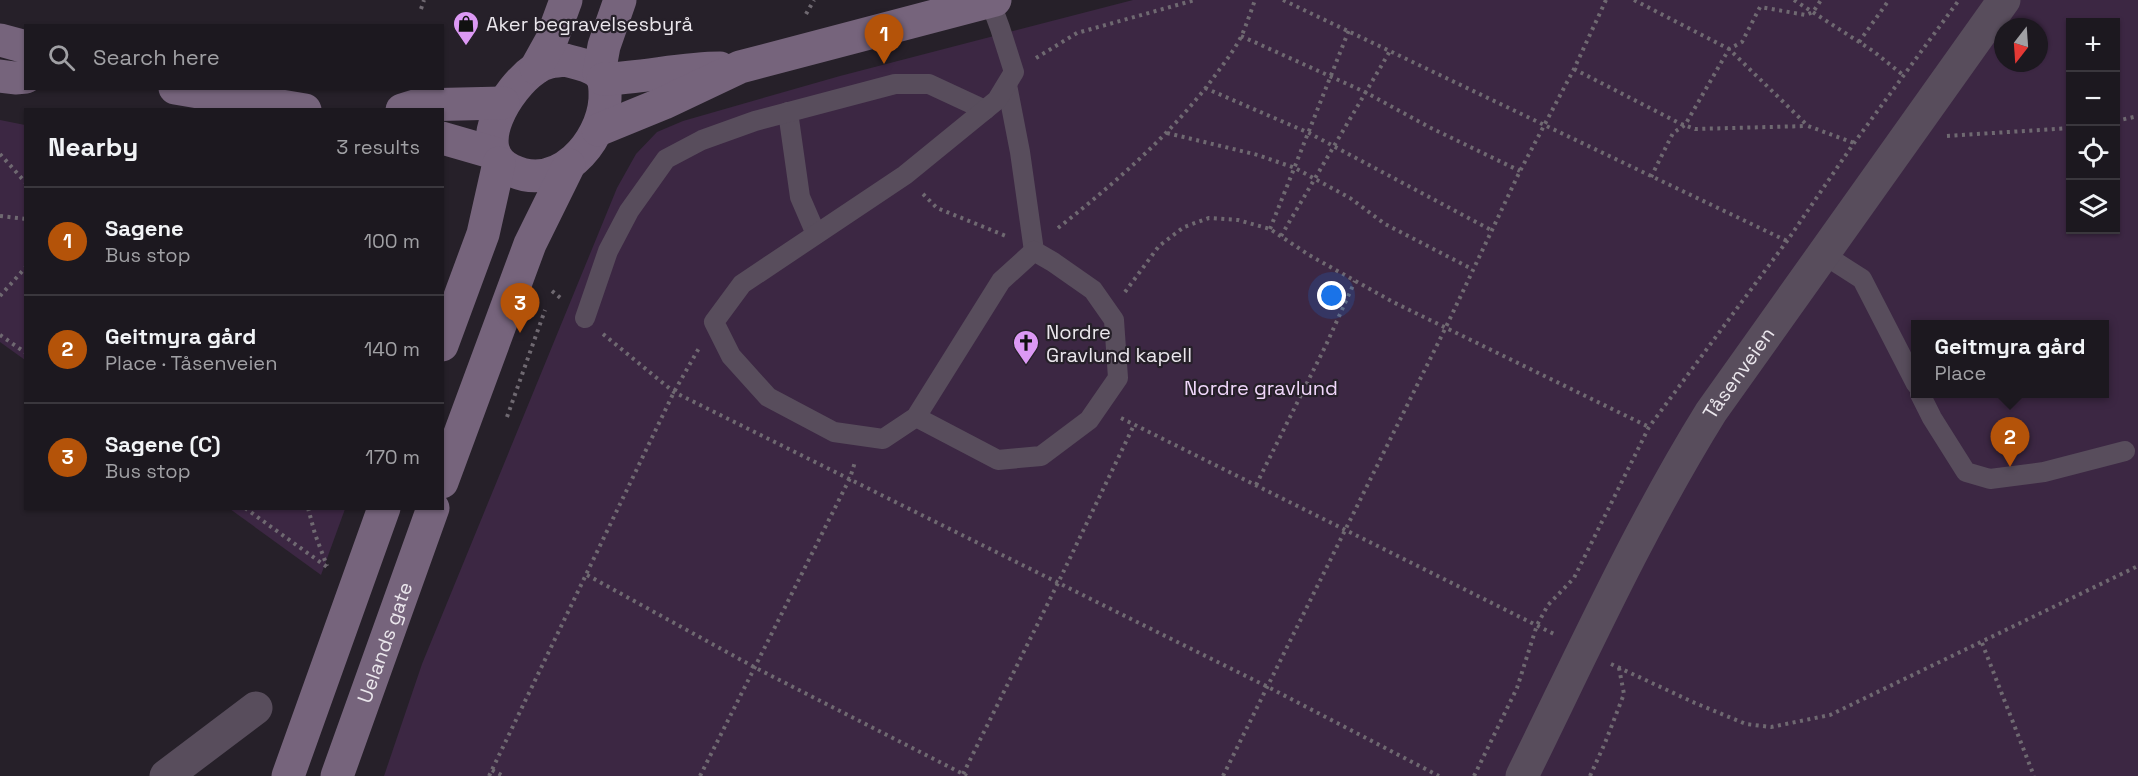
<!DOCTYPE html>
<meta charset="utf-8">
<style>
body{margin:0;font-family:"Space Grotesk",sans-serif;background:#252128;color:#f1f3f6}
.controls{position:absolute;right:18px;top:18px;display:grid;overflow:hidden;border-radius:0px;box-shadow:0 2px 4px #0004}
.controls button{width:54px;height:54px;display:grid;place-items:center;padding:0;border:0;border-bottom:2px solid #3a373d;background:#1c181f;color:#f1f3f6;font:30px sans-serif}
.compass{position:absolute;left:1994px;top:18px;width:54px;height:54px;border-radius:50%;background:#1c181f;box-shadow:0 2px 4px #0004;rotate:197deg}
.you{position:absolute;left:1332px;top:296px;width:21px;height:21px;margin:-15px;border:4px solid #fff;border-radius:50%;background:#1a73e8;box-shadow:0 0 0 9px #1a73e833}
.badge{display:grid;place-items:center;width:39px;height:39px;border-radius:50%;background:#b45309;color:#fff;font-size:20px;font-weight:700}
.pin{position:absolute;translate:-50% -50px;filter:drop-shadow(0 2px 3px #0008)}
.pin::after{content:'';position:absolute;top:32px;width:21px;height:18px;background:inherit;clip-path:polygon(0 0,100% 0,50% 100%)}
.popup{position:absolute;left:1911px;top:320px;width:198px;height:78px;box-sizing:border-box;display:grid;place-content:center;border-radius:0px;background:#1c181f;filter:drop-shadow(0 2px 4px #0005);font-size:20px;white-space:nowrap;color:#a0a0a4}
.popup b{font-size:22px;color:#f1f3f6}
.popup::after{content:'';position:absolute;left:50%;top:100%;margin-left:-12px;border:12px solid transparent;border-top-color:#1c181f}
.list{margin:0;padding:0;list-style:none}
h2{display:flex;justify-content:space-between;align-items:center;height:78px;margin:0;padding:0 24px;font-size:26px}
h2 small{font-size:20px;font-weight:400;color:#a0a0a4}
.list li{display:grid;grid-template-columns:39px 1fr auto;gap:18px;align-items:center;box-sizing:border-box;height:108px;padding:0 24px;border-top:2px solid #3a373d}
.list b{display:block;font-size:22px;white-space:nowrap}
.list p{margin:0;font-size:20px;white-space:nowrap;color:#a0a0a4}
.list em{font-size:20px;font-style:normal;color:#a0a0a4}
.icon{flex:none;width:33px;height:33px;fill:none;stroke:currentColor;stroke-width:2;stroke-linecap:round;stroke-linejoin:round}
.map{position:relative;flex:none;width:2138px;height:776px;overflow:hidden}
.search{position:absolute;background:#1c181f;box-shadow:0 2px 4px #0004;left:24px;top:24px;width:420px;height:66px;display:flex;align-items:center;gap:15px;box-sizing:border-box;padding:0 21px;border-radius:0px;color:#a0a0a4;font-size:22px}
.panel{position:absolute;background:#1c181f;box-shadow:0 2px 4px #0004;left:24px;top:108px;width:420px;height:402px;border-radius:0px}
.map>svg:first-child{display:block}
.green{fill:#3c2743;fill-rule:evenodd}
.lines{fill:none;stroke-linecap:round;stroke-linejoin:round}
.path{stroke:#6f6971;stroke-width:4;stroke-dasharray:3 4.5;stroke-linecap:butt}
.lane{stroke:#584d5c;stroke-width:20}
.street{stroke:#584d5c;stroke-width:33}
.secondary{stroke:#76647c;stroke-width:33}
.labels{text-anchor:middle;stroke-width:4.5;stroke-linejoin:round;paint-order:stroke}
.poi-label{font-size:20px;fill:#eae6ec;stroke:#262029;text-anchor:start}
.street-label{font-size:20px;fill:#eae6ec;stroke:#262029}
.park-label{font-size:20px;fill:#f0d6fa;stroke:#262029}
</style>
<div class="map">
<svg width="2138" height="776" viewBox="0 0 2138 776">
<rect width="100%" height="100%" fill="#262029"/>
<g class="green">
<path d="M1133,0H2138V776H384L422,664L617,188L636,154L657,132L683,121L840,76ZM2070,22H2116V230H2070ZM2003,27H2039V63H2003ZM1916,324H2104V394H1916Z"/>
<polygon points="0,120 25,125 25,360 0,342"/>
<polygon points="230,509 345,509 321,575"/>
</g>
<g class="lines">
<g class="path">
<polyline points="1283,0 1787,241"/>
<polyline points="1634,0 1729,49 1808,126 1854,143"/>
<polyline points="1794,0 1873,51 1903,75"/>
<polyline points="421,9 424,0"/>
<polyline points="806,14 814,0"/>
<polyline points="1241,36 1365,92 1429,127 1520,171"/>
<polyline points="1859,42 1889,0"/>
<polyline points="1036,58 1077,33 1195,0"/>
<polyline points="1574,69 1681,124 1695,129 1807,126"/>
<polyline points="1205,88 1309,133 1491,230"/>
<polyline points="2116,121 2138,116"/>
<polyline points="1167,133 1258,155 1295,168 1350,198 1385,224 1472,269"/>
<polyline points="1947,136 2070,128"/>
<polyline points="0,154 26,183"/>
<polyline points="1651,177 1673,133 1685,125 1729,49 1742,42 1760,7 1806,15 1813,12 1821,0"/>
<polyline points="923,194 937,208 1006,236"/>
<polyline points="0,216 26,219"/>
<path d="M1058,228C1114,184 1168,137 1211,81C1222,66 1234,51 1242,35C1247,23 1251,11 1255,0"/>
<polyline points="1270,229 1349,30"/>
<polyline points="1281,236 1390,51"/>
<polyline points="552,291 563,300"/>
<polyline points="1125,292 1159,246 1184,227 1209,218 1238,220 1270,229 1309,255 1393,302 1649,427"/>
<polyline points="0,296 26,267"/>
<polyline points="603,334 674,392 1268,687 1439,776"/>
<polyline points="0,335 26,353"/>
<polyline points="507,417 545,310"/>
<polyline points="1121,418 1554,634"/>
<polyline points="1256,485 1326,345 1355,281"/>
<polyline points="245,508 327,567"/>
<polyline points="308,508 315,534 327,566"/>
<polyline points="587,575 754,667 967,776"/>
<polyline points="1982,643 2034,776"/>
<polyline points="1611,664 1695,703 1746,724 1771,727 1830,715 2138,566"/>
<polyline points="492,770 503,776"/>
<polyline points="963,774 1058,583 1134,425"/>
<polyline points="489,776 674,392 699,348"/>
<polyline points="700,776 850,478 855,462"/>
<polyline points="1223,776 1446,327 1520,171 1574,69 1606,0"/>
<polyline points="1474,776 1517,688 1537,625 1548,605 1574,578 1649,427 1787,241 1854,143 1959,0"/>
<polyline points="1590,776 1605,743 1624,694 1619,668"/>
</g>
<g class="lane">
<polyline points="1007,85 1020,152 1034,251"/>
<polyline points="788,112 800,197 816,234"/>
<polyline points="1823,254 1862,279 1916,384"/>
<polyline points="585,318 608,251 629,211 666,159 702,140 755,121 895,84 929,84 985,110"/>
<polyline points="1920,394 1932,418 1966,472 1990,479 2044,472 2125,451"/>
<polyline points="916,417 998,460 1041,456 1089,420 1118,378 1114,320 1093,290 1053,262 1034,251 1001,281 916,417 883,439 834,432 768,397 731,356 714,322 742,284 905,175 997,100 1014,72 1000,28 990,1"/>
</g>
<g class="street">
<polyline points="166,776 256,708"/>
<path id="s1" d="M1522,776C1582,654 1639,528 1711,412L2004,0"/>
</g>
<g class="secondary">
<polyline points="0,40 26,47"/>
<path d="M565,60C576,63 590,65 599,73C606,80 605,91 605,99C602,143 558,193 511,170C468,150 508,87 535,69C544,62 554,61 565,60Z"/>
<polyline points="536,68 551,41 566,0"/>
<polyline points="599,73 604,46 620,0"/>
<polyline points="0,76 15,78 26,77"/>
<path d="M603,79C643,78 681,68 720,68"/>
<polyline points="175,88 305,110"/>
<polyline points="402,110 418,105 503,103"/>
<polyline points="598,130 664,103 740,67 995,0"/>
<polyline points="442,138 494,153"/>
<polyline points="442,345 483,234 499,163"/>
<polyline points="442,482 530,244 569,165"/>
<polyline points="288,776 384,508"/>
<path id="s2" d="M337,776L433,508"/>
</g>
</g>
<defs>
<symbol id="shop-pin" viewBox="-11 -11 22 30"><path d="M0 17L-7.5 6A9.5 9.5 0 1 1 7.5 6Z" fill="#dc99f4" stroke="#262029"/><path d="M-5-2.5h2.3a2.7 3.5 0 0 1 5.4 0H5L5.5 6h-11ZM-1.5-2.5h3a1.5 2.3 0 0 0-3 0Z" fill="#111"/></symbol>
<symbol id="church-pin" viewBox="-11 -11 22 30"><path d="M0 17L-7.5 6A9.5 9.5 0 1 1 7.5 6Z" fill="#dc99f4" stroke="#262029"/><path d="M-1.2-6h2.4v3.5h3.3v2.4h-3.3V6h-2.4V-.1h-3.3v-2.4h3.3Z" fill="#111"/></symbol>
</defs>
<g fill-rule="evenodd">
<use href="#shop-pin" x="451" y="9" width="30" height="40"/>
<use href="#church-pin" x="1011" y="328" width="30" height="40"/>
</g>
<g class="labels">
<g class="poi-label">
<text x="486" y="31">Aker begravelsesbyrå</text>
<text x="1046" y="339">Nordre<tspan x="1046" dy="23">Gravlund kapell</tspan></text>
</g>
<g class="street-label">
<text dy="7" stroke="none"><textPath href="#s1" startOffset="458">Tåsenveien</textPath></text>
<text dy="7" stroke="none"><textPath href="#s2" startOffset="142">Uelands gate</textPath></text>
</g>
<g class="park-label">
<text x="1261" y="395">Nordre gravlund</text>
</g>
</g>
</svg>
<div class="controls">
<button>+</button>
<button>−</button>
<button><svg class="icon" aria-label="locate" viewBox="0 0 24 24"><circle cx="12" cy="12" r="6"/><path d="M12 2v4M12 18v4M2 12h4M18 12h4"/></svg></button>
<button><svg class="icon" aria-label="layers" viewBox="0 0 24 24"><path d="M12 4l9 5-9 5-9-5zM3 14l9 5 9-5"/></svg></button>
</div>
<svg class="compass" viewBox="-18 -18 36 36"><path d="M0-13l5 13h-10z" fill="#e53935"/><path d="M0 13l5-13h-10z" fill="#a0a0a4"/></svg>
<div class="you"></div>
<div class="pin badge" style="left:884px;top:64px">1</div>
<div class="pin badge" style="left:2010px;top:467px">2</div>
<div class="popup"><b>Geitmyra gård</b>Place</div>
<div class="pin badge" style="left:520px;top:333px">3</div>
<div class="search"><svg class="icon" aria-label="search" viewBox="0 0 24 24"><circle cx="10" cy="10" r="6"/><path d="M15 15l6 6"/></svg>Search here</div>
<section class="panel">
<h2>Nearby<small>3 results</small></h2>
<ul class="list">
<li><span class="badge">1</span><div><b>Sagene</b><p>Bus stop</p></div><em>100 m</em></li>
<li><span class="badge">2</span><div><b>Geitmyra gård</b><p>Place · Tåsenveien</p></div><em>140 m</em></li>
<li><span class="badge">3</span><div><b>Sagene (C)</b><p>Bus stop</p></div><em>170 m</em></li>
</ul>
</section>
</div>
